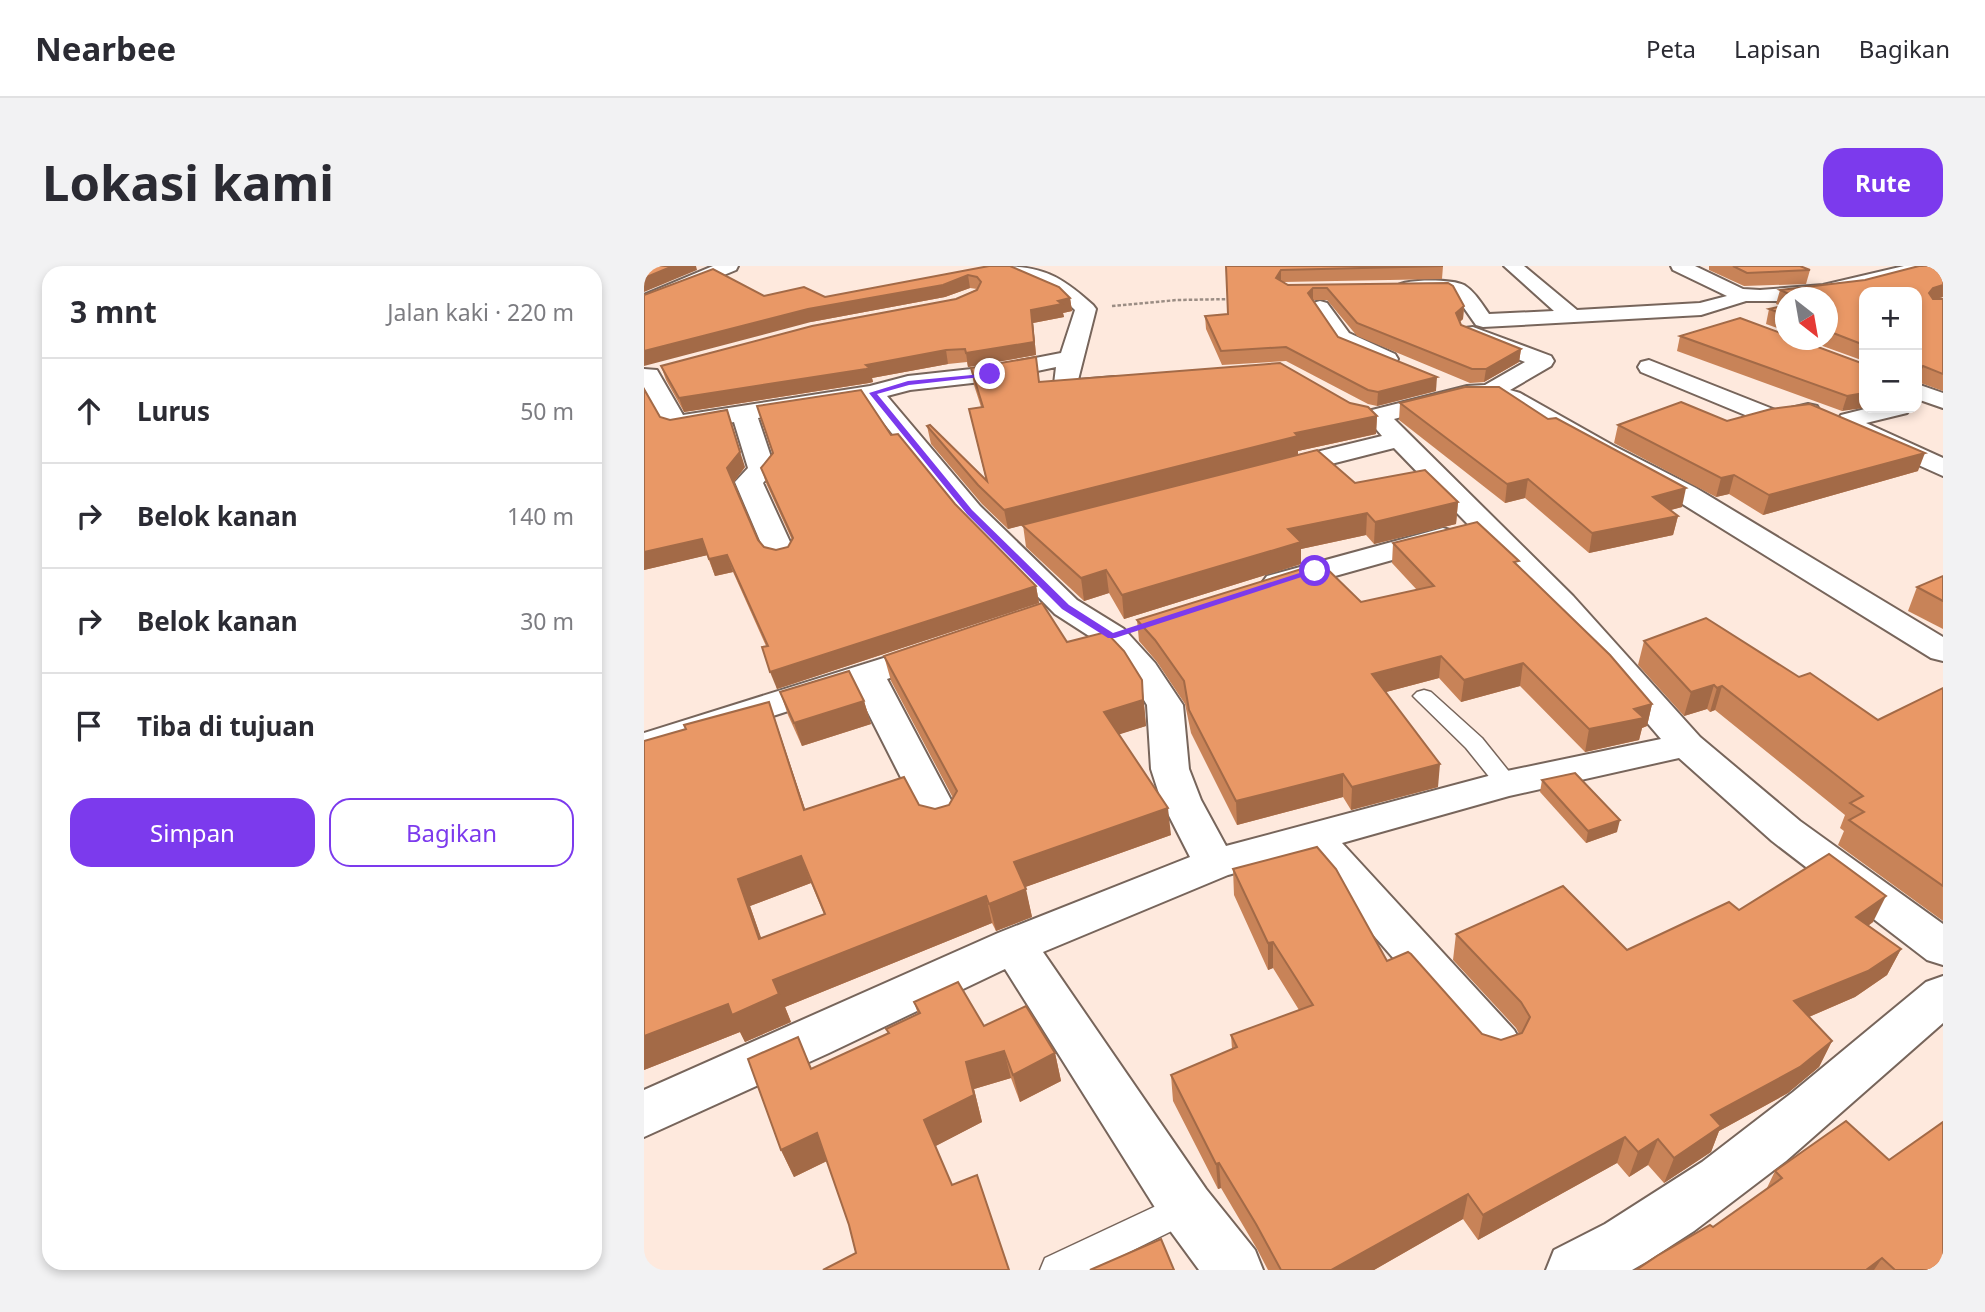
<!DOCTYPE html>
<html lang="id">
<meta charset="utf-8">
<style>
body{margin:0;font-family:"Noto Sans",sans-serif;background:#f2f2f3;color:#2b2b33}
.controls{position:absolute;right:21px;top:21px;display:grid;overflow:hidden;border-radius:14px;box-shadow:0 4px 10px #0003}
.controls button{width:63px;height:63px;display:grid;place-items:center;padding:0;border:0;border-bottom:2px solid #e1e1e2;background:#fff;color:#2b2b33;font:35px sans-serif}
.compass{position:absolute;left:1131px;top:21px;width:63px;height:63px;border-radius:50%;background:#fff;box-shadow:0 4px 10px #0003;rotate:149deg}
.stop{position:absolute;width:21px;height:21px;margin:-16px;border:5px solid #7c3aed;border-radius:50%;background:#fff}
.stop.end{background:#7c3aed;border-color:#fff;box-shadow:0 2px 7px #0008}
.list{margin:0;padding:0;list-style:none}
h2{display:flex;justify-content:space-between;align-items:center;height:91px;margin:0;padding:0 28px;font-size:30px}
h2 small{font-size:23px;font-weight:400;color:#7c7c81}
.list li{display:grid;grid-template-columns:46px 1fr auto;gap:21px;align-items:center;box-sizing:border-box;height:105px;padding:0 28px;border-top:2px solid #e1e1e2}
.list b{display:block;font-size:26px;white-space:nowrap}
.list em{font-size:23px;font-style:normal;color:#7c7c81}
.actions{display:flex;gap:14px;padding:21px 28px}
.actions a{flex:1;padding:16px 0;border:2px solid #7c3aed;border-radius:21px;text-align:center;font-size:24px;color:#7c3aed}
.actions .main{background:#7c3aed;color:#fff}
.icon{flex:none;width:38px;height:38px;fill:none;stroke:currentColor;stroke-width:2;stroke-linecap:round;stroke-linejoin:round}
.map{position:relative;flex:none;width:1299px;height:1004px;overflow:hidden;border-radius:21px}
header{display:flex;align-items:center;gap:42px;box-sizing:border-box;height:98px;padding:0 35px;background:#fff;border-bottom:2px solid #e1e1e2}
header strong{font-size:33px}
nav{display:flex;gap:38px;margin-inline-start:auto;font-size:24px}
.intro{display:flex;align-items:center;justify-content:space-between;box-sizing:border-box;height:168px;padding:0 42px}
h1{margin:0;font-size:49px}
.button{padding:18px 32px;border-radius:21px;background:#7c3aed;color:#fff;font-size:24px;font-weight:700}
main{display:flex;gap:42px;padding:0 42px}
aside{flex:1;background:#fff;border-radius:21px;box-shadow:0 4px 10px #0003}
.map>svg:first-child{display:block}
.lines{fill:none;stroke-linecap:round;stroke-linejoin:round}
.service-casing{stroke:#77655b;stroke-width:3}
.minor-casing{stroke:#77655b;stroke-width:4}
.path{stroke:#9b8d84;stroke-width:2.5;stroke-dasharray:3.5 2;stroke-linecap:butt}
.service{fill:#fff;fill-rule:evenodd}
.minor{fill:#fff;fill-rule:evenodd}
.wall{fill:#c88358;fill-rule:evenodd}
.shaded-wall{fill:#a36a47}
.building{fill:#e99866;stroke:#a36a47;stroke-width:2;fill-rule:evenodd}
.route{fill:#7c3aed}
</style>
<header>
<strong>Nearbee</strong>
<nav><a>Peta</a><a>Lapisan</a><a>Bagikan</a></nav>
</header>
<div class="intro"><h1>Lokasi kami</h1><a class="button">Rute</a></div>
<main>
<aside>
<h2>3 mnt<small>Jalan kaki · 220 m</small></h2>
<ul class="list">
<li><svg class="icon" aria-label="ahead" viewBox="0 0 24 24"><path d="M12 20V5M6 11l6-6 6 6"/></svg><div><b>Lurus</b></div><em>50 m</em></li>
<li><svg class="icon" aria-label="right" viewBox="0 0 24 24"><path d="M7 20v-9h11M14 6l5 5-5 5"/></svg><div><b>Belok kanan</b></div><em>140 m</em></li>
<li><svg class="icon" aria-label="right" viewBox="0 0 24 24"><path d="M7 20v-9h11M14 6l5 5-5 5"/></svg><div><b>Belok kanan</b></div><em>30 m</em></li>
<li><svg class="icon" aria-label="arrive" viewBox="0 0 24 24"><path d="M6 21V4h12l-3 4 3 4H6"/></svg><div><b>Tiba di tujuan</b></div></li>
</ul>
<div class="actions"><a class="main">Simpan</a><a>Bagikan</a></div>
</aside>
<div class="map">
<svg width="1299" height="1004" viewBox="0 0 1299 1004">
<rect width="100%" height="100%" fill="#fee9dd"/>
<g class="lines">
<defs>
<g id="service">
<polygon points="780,424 787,426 838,472 871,513 875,518 871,523 863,526 855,523 822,482 773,434 769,430 773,426"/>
<polygon points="542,926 554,930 558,941 554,952 449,1004 396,1004 401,992"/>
</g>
<g id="minor">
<polygon points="69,0 94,0 92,4 0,42 0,29"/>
<path d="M353,0C398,0 416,9 449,39L452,43L434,114L470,111L478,113L482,118L478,123L433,128L414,123L410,118L412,101L346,115L266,124L243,130L336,240L433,334L480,363L511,397L539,439L545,503L557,534L582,580L863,505L1017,473L907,344L750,182L632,212L623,210L619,204L623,198L738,170L721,150L724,145L823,120L841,119L881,96L821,72L818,67L821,62L829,61L907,90L910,95L907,100L866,124L876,127L970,180L1052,222L1299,371V395L1287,392L1032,234L952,192L860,137C824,127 785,144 750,153L929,330L1056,471L1156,555L1299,658V699L1283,694L1128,575L1035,492L865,530L698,577L870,764L878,778L870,792L853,798L836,792L659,588L584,609L399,686L562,923L611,984L619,1004H555L522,959L361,703L185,787L0,871V824L354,667L546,591L517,534L507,503L503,439L485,409L456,377L411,348L316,252L222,135L114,152L131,203L119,217L152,289L148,295L137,298L126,295L122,289L91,216L104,202L90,156L31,166L22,163L0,122V103L13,104L39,149L226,120L264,110L346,101L417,87L431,44L409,23L355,4Z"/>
<path d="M860,0H880L933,44L1056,37L1083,30L1029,4L1027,0H1051L1099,23L1116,24L1179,19L1260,0H1281C1264,24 1172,32 1142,32V35H1102L1057,49L839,61L832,59L818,39L804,27L760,28L750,22C758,12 808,13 820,19C831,26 838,38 845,48L910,45Z"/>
<polygon points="676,35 683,37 705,67 751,88 754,93 751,98 735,98 689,77 666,41 669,37"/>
<path d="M1005,94L1134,145L1164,138L1173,140L1176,145L1173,150C1157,154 1139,162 1123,158L997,106L994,101L997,96Z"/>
<polygon points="1273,118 1299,127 1299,142 1273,133"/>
<polygon points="1225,142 1266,142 1263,147 1222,157 1299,192 1299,210 1194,163 1190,158 1197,149"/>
<polygon points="799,262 809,265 814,271 809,277 634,326 623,324 618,317 623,310"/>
<polygon points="294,375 306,378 311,385 306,392 243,413 317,553 311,563 297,567 283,563 212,423 0,492 0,467"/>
<polygon points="1299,710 1299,757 1142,895 1050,965 1002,996 988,1004 902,1004 910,984 961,958 1058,896 1149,826 1282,716"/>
</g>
</defs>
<use href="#service" class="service-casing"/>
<use href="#minor" class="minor-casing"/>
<polyline class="path" points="468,40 533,34 589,33"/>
<use href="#service" class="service"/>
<use href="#minor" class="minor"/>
</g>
<g class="wall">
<polygon points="345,0 426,32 428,45 419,47 420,51 389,57 392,89 324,101 323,96 304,98 228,112 229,116 225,117 40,146 22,114 17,100 312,33 333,23 326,22 301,31 167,56 120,30 181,31"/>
<polygon points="582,0 799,0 798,13 639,16 644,19 804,17 820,40 819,53 816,56 817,59 877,83 875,96 840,116 826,117 713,70 683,34 669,34 694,71 792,125 733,140 724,138 642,95 578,99 562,63 561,50 584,48"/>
<polygon points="1065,0 1156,0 1166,4 1162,18 1100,20 1065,4"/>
<polygon points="1275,0 1299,0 1299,31 1293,33 1299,33 1299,125 1274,116 1273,119 1273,26 1220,26 1220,95 1162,74 1184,74 1184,32 1142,32 1142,65 1122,58 1125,43 1137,40 1132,38 1136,24 1221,14"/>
<polygon points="1036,70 1220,98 1198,145 1033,85"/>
<polygon points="327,102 396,116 706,137 733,150 732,168 654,185 654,188 711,217 814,236 812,258 730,278 722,269 657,283 657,298 480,353 465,327 440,335 382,281 379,259 364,263 338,238 287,178 283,160 342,214 325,143 337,141 330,119"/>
<polygon points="756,137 1038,241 1026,244 1034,250 1029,269 945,287 881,232 861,237 755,154"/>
<polygon points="16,151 101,201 90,216 114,274 120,281 132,284 144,281 148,274 122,217 117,202 247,169 311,238 392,320 395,337 133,423 122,380 89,306 71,310 63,289 0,304"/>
<polygon points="1083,155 1274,205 1119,249 1085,228 1072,231 970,177 974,159"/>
<polygon points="749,277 874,299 1008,438 1003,460 998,462 995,474 941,486 876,420 817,436 795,412 742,426 794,521 707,544 699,531 593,559 547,467 541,438 513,396 495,375 493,354 717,336 773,324 748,297"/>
<polygon points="1299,310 1299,363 1264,345 1273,321"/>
<polygon points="1000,375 1155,411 1234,454 1299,422 1299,655 1194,579 1200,565 1196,562 1201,549 1071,444 1066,446 1063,443 1040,450 994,399"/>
<path d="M423,376L500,440L502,460L475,468L527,569L381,621L388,651L352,665L348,657L141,741L147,756L101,776L96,766L0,804V475L42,463L125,436L161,543L275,539L291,543L305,539L309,532L247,415L240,390ZM167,617L180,648L117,672L106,640Z"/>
<polygon points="136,426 220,435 227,458 158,480 144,449"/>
<polygon points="898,514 973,566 942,577 896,526"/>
<polygon points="589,603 743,695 838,768 857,774 875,768 872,762 809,694 812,668 983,684 1095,644 1229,656 1224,660 1257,683 1243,709 1211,731 1165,751 1188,775 1175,801 1144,827 1075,865 1067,886 1020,917 1004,899 985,911 973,897 834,974 819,953 730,1004 624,1004 613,983 577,922 574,923 529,835 527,809 588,783 587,769 655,744 629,702 624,704 590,629"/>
<polygon points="270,736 411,787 417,815 376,836 367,812 330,823 338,856 291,880 212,987 205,959 183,895 150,911 137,884 168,803 244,768 242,763 274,748"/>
<polygon points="1245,894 1299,1004 992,1004 1069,961 1122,924 1131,905"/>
</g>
<g class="shaded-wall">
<polygon points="29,0 52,0 53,4 0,26 0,12"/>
<polygon points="637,4 637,16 632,12"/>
<polygon points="324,9 326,22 301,31 167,56 0,100 0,85 164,43"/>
<polygon points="1299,19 1299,31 1284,35 1285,27 1289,22"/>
<polygon points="669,22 669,34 664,27"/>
<polygon points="426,32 428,45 419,47 420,51 389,57 392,89 324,101 322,87 387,44"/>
<polygon points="820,40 819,53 810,60 812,47"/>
<polygon points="877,83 875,96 840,116 842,103"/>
<polygon points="302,84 304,98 228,112 229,116 225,117 40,146 35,132"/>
<polygon points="1279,100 1276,111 1273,119 1273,111 1276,103"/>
<polygon points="793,111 792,125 733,140 734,126"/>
<polygon points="1220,127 1220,142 1198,145 1203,130"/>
<polygon points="83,144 101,201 89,217 83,202"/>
<polygon points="733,150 732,168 654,185 654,189 364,263 360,244 651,167"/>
<polygon points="1281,187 1274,205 1119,249 1125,229"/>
<polygon points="1090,209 1085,228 1072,231 1077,212"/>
<polygon points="884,213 881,232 861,237 863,218"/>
<polygon points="1042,222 1038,241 1005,250 1009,231"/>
<polygon points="814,236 812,258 730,278 731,256"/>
<polygon points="723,247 722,269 657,283 657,298 480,353 478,329 644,263"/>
<polygon points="1034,250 1029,269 945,287 948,267"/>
<polygon points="58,273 64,289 0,304 0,286"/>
<polygon points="83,289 89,306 71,310 65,293"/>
<polygon points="462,304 465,327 440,335 437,312"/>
<polygon points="392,320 395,337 133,423 126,406"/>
<polygon points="797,390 795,412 727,430 728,408"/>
<polygon points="879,397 876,420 817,436 820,414"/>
<polygon points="498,414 502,460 464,472 460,446"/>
<polygon points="1070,419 1063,443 1040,450 1047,426"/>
<polygon points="1078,420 1071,444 1066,446 1073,422"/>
<polygon points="220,435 227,458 158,480 150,457"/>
<polygon points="125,436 134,462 170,570 160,544"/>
<polygon points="1008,438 1003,460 998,462 995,474 941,486 945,463 990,443"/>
<polygon points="796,498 794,521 707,544 708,521"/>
<polygon points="699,508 699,531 593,559 592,535"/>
<polygon points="524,542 527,569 376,623 370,596"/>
<polygon points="976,554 973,566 942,577 944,565"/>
<polygon points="157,590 167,617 106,640 127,700 115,673 94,613"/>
<polygon points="382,623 388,651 352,665 345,638"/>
<polygon points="342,630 348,657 141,741 147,756 101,776 96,766 0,804 0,770 84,738 129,714"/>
<polygon points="1242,630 1229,656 1200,677 1212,651"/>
<polygon points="629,676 629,702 624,704 624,677"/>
<polygon points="1257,683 1243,709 1211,731 1139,762 1150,735"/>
<polygon points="1188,775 1175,801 1144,827 1075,865 1067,886 1020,917 1030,892 1067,849"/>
<polygon points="360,785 367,812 330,823 338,856 290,881 280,854 322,796"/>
<polygon points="411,787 417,815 376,836 369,809"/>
<polygon points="173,867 185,894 150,911 137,884"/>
<polygon points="981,871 973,897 834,974 839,949"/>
<polygon points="1014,873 1004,899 985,911 994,886"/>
<polygon points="575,897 577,922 574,923 572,898"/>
<polygon points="824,928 819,953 730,1004 687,1004"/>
<polygon points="1238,992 1230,1004 1222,1004"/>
</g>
<g class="building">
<polygon points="0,0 29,0 0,12"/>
<polygon points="345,0 366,0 415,21 426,32 414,35 418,38 387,44 390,76 322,87 321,83 302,84 222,99 226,102 222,103 35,132 17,100 168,60 312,33 333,24 337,16 333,11 324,9 299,19 164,43 0,85 0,29 69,3 120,30 160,21 181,31"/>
<polygon points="582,0 799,0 637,4 632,12 644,19 804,17 809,20 820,40 812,47 817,59 877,83 842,103 828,103 713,57 683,22 669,22 664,27 694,71 793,111 734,126 724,124 642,81 577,85 561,50 584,48"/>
<polygon points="1089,0 1156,0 1166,4 1103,7"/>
<polygon points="1275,0 1299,0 1299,19 1289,22 1285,27 1289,33 1299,33 1299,108 1279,100 1276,103 1276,110 1273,112 1273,26 1220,26 1220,79 1184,65 1184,32 1154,32 1136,24 1221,14"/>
<polygon points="1142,39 1142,49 1125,43"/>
<polygon points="1096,52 1142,69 1142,74 1155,74 1220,98 1220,127 1203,130 1036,70"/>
<polygon points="392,91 395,116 636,97 706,137 724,141 733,150 651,167 654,170 360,244 334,219 283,160 286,159 343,215 325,143 339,141 327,102"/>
<polygon points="821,121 855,121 904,153 912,152 1042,222 1009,231 1034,250 948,267 884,213 863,218 756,137"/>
<polygon points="0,123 16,151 26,154 83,144 96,186 83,202 114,274 120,281 132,284 144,281 149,272 117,202 129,187 113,140 217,124 247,169 254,168 311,238 392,320 126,406 118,381 124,380 83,289 65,293 58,273 0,286"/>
<polygon points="1037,136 1083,155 1127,143 1166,138 1281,187 1125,229 1090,209 1077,212 974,159"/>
<polygon points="673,184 711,217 781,204 814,236 731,256 723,247 644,263 657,276 478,329 462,304 437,312 378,259"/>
<polygon points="833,256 875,295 870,296 966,389 1008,438 990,443 1000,452 945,463 879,397 820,414 797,390 728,408 796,498 708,521 699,508 592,535 545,444 540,415 511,374 493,354 677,297 717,336 790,320 749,277"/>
<polygon points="1299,310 1299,335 1273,321"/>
<path d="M398,337L423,376L462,366L480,385L498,414L499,434L460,446L524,542L370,596L382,623L345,638L342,630L129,714L135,728L88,749L84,738L0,770V475L42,463L40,459L125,436L160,544L260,511L275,539L291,543L305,539L313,525L240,390ZM157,590L181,648L115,673L94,613Z"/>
<polygon points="1062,352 1155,411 1166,407 1234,454 1299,422 1299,620 1205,554 1220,546 1206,537 1219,530 1078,420 1073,422 1070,419 1047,426 1000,375"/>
<polygon points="205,405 220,435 150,457 136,426"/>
<polygon points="931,507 976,554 944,565 898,514"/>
<polygon points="673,581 692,603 743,695 764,686 767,688 838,768 857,774 878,767 886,751 877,736 812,668 919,620 983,684 1085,636 1095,644 1185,588 1242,630 1212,651 1257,683 1224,705 1150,735 1188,775 1156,801 1067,849 1077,860 1030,892 1014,873 994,886 981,871 839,949 824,928 687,1004 637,1004 612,958 575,897 572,898 527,809 593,781 587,769 669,739 629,676 624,677 589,603"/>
<polygon points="314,716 340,760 382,740 411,787 369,809 360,785 322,796 330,829 280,854 308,919 333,909 365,1004 179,1004 212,987 205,959 173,867 137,884 104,793 154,771 167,803 245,767 242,763 276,747 270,736"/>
<polygon points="1202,855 1245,894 1299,856 1299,1004 1251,1004 1238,992 1222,1004 992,1004 1013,990 1066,959 1069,961 1138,912 1131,905"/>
<polygon points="517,973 530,1004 446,1004"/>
</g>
<polygon class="route" points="349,107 346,110 265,119 233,128 328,244 425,339 469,367 668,303 676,305 471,372 464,372 418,343 323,248 225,127 264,115"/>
</svg>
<div class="controls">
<button>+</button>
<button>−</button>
</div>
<svg class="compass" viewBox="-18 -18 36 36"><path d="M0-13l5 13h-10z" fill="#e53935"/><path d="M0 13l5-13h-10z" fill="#7c7c81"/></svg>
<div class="stop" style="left:671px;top:305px"></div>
<div class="stop end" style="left:346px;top:108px"></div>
</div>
</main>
